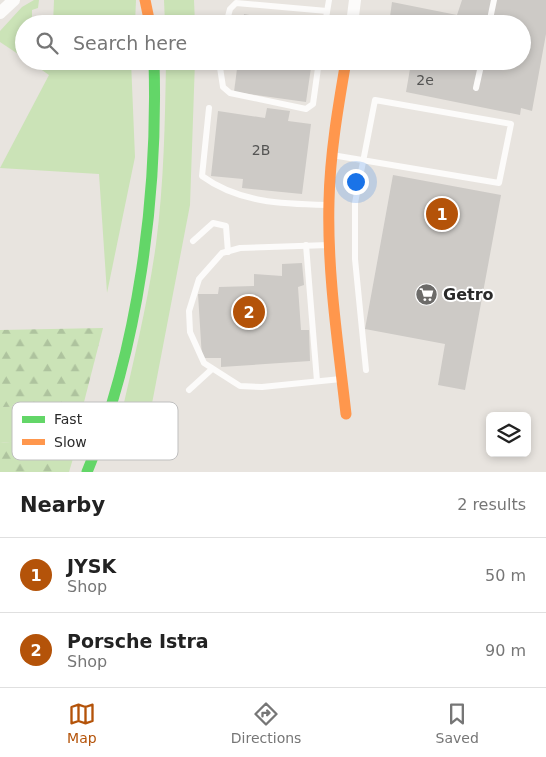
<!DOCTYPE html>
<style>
body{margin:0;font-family:"DejaVu Sans",sans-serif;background:#f6f6f6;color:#222}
.controls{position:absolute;right:15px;bottom:15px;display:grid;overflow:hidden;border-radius:8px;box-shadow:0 2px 8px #0003}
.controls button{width:45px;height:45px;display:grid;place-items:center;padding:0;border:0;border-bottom:1px solid #e0e0e0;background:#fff;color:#222;font:25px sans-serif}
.you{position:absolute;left:355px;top:181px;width:18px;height:18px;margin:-12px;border:4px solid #fff;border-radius:50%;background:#1a73e8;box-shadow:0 0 0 8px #1a73e833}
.badge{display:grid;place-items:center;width:32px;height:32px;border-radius:50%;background:#b45309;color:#fff;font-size:16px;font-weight:700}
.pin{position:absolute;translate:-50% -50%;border:2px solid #fff;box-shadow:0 1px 5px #0006}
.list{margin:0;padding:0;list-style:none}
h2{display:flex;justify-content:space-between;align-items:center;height:65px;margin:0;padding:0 20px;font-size:21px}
h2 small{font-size:16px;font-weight:400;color:#767676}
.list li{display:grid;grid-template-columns:32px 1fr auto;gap:15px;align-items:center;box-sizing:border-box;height:75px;padding:0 20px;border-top:1px solid #e0e0e0}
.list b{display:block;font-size:19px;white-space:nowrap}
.list p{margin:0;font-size:16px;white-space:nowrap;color:#767676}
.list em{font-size:16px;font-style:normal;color:#767676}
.icon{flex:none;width:28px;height:28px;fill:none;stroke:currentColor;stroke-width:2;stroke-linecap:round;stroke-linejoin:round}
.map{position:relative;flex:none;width:546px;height:472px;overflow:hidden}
.search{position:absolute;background:#fff;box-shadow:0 2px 8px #0003;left:15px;right:15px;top:15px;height:55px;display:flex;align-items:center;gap:12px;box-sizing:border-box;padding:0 18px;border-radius:28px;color:#767676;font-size:19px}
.sheet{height:215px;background:#fff}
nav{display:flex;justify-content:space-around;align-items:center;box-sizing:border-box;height:70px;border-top:1px solid #e0e0e0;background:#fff;font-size:14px;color:#767676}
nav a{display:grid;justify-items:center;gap:2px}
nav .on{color:#b45309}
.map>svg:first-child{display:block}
.grass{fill:#cbe3b7}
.forest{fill:url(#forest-firs)}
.building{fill:#cdcac6}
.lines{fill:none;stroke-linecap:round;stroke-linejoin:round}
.lane{stroke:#fcfbfa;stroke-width:6}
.street{stroke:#fcfbfa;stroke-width:12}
.fast{stroke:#63d668;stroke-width:11}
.slow{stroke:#ff974d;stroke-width:11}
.labels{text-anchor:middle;stroke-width:4;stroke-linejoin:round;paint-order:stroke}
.number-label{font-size:14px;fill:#545453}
.poi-label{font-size:16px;font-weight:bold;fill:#2a2a2a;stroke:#fff;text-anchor:start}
.key{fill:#fff;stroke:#bfbfbf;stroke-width:1}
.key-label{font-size:14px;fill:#2a2a2a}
</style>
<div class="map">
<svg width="546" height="472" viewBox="0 0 546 472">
<defs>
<pattern id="forest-firs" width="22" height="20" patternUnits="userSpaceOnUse" patternTransform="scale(1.25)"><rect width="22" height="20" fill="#cbe3b7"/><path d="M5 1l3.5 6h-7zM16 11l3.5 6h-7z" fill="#aec39e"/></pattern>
</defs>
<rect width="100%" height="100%" fill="#e8e4df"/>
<g class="grass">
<polygon points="34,0 39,0 38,8 32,10 32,24 24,24 24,58 0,42 0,31 22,7"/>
<polygon points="54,0 136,0 135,24 53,24"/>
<polygon points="164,0 194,0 195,24 165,24"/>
<polygon points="29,61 131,61 135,157 107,293 99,174 0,168 49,75"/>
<path d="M166,61H195L190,205L150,414L121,416C134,359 148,302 156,244C164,183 165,122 166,61Z"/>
<polygon points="83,406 80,435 0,443 0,407"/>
</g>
<g class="forest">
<polygon points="103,328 83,406 0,407 0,330"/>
<polygon points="80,435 69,472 0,472 0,443"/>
</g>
<g class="building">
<polygon points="462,0 546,0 546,34 532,111 521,108 520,115 406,92 410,69 382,63 382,61 522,61 522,24 389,24 392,2 457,15"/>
<polygon points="244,14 292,23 292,24 243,24"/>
<polygon points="238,61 312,61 306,102 234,92"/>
<polygon points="267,108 290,111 288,121 311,124 302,194 242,188 243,179 211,176 218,111 265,118"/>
<polygon points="393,175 501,195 465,390 438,385 445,344 365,329"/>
<polygon points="302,263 304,285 298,287 301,330 309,330 310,361 221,367 221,358 202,358 198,294 218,294 219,287 254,286 254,274 282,276 282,264"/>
</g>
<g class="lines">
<g class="lane">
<polyline points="226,24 230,9 236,3 327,11"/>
<polyline points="325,24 329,0"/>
<polyline points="489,24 494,0"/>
<polyline points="219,61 223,87 230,93 306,109 313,104 319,61"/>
<polyline points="476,88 482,61"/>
<path d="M209,108L202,176C239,203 283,204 327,205"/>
<polyline points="332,155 499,183 511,124 375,100 355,203 355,259 366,370"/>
<polyline points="193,241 213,223 226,226 228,252"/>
<polyline points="306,245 317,381"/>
<polyline points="329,245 240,248 222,253 199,279 189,311 190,332 204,363 240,386 262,387 341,379"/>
<polyline points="189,390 212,369"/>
</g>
<g class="street">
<polyline points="0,13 14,0"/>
<polyline points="352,24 355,0"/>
</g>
<path class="fast" d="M87,472C139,349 158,194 154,61"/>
<g class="slow">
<polyline points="145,0 150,24"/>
<path d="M346,61C338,107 330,154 329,201C327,272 338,343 346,414"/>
</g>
</g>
<defs>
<symbol id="supermarket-disc" viewBox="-11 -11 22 22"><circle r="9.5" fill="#6c6b69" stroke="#fff"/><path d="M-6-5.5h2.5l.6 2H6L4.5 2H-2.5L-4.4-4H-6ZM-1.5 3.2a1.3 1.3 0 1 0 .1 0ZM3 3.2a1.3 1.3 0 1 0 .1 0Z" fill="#fff"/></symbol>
</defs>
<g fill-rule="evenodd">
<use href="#supermarket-disc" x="414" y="282" width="25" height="25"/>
</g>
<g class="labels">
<g class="number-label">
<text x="425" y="85">2e</text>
<text x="261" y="155">2B</text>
</g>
<g class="poi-label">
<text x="443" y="300">Getro</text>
</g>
</g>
<rect x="12" y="402" width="166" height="58" rx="8" class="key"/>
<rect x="22" y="416" width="23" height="7" fill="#63d668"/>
<rect x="22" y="439" width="23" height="6" fill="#ff974d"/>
<g class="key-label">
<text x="54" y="424">Fast</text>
<text x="54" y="447">Slow</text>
</g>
</svg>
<div class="controls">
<button><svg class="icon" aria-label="layers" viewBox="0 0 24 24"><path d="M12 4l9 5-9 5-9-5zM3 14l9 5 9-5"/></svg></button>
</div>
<div class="you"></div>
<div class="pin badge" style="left:442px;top:214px">1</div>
<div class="pin badge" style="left:249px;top:312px">2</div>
<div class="search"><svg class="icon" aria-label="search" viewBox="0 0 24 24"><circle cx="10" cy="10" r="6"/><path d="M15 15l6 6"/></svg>Search here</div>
</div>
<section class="sheet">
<h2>Nearby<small>2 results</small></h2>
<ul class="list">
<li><span class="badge">1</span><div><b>JYSK</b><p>Shop</p></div><em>50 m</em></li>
<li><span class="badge">2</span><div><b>Porsche Istra</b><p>Shop</p></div><em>90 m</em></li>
</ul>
</section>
<nav>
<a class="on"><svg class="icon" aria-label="map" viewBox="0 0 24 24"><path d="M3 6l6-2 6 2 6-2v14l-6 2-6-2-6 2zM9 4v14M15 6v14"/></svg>Map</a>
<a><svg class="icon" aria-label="directions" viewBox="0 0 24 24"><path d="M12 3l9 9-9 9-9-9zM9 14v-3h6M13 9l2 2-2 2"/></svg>Directions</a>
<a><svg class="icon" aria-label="saved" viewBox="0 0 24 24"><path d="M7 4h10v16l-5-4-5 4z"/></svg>Saved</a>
</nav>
